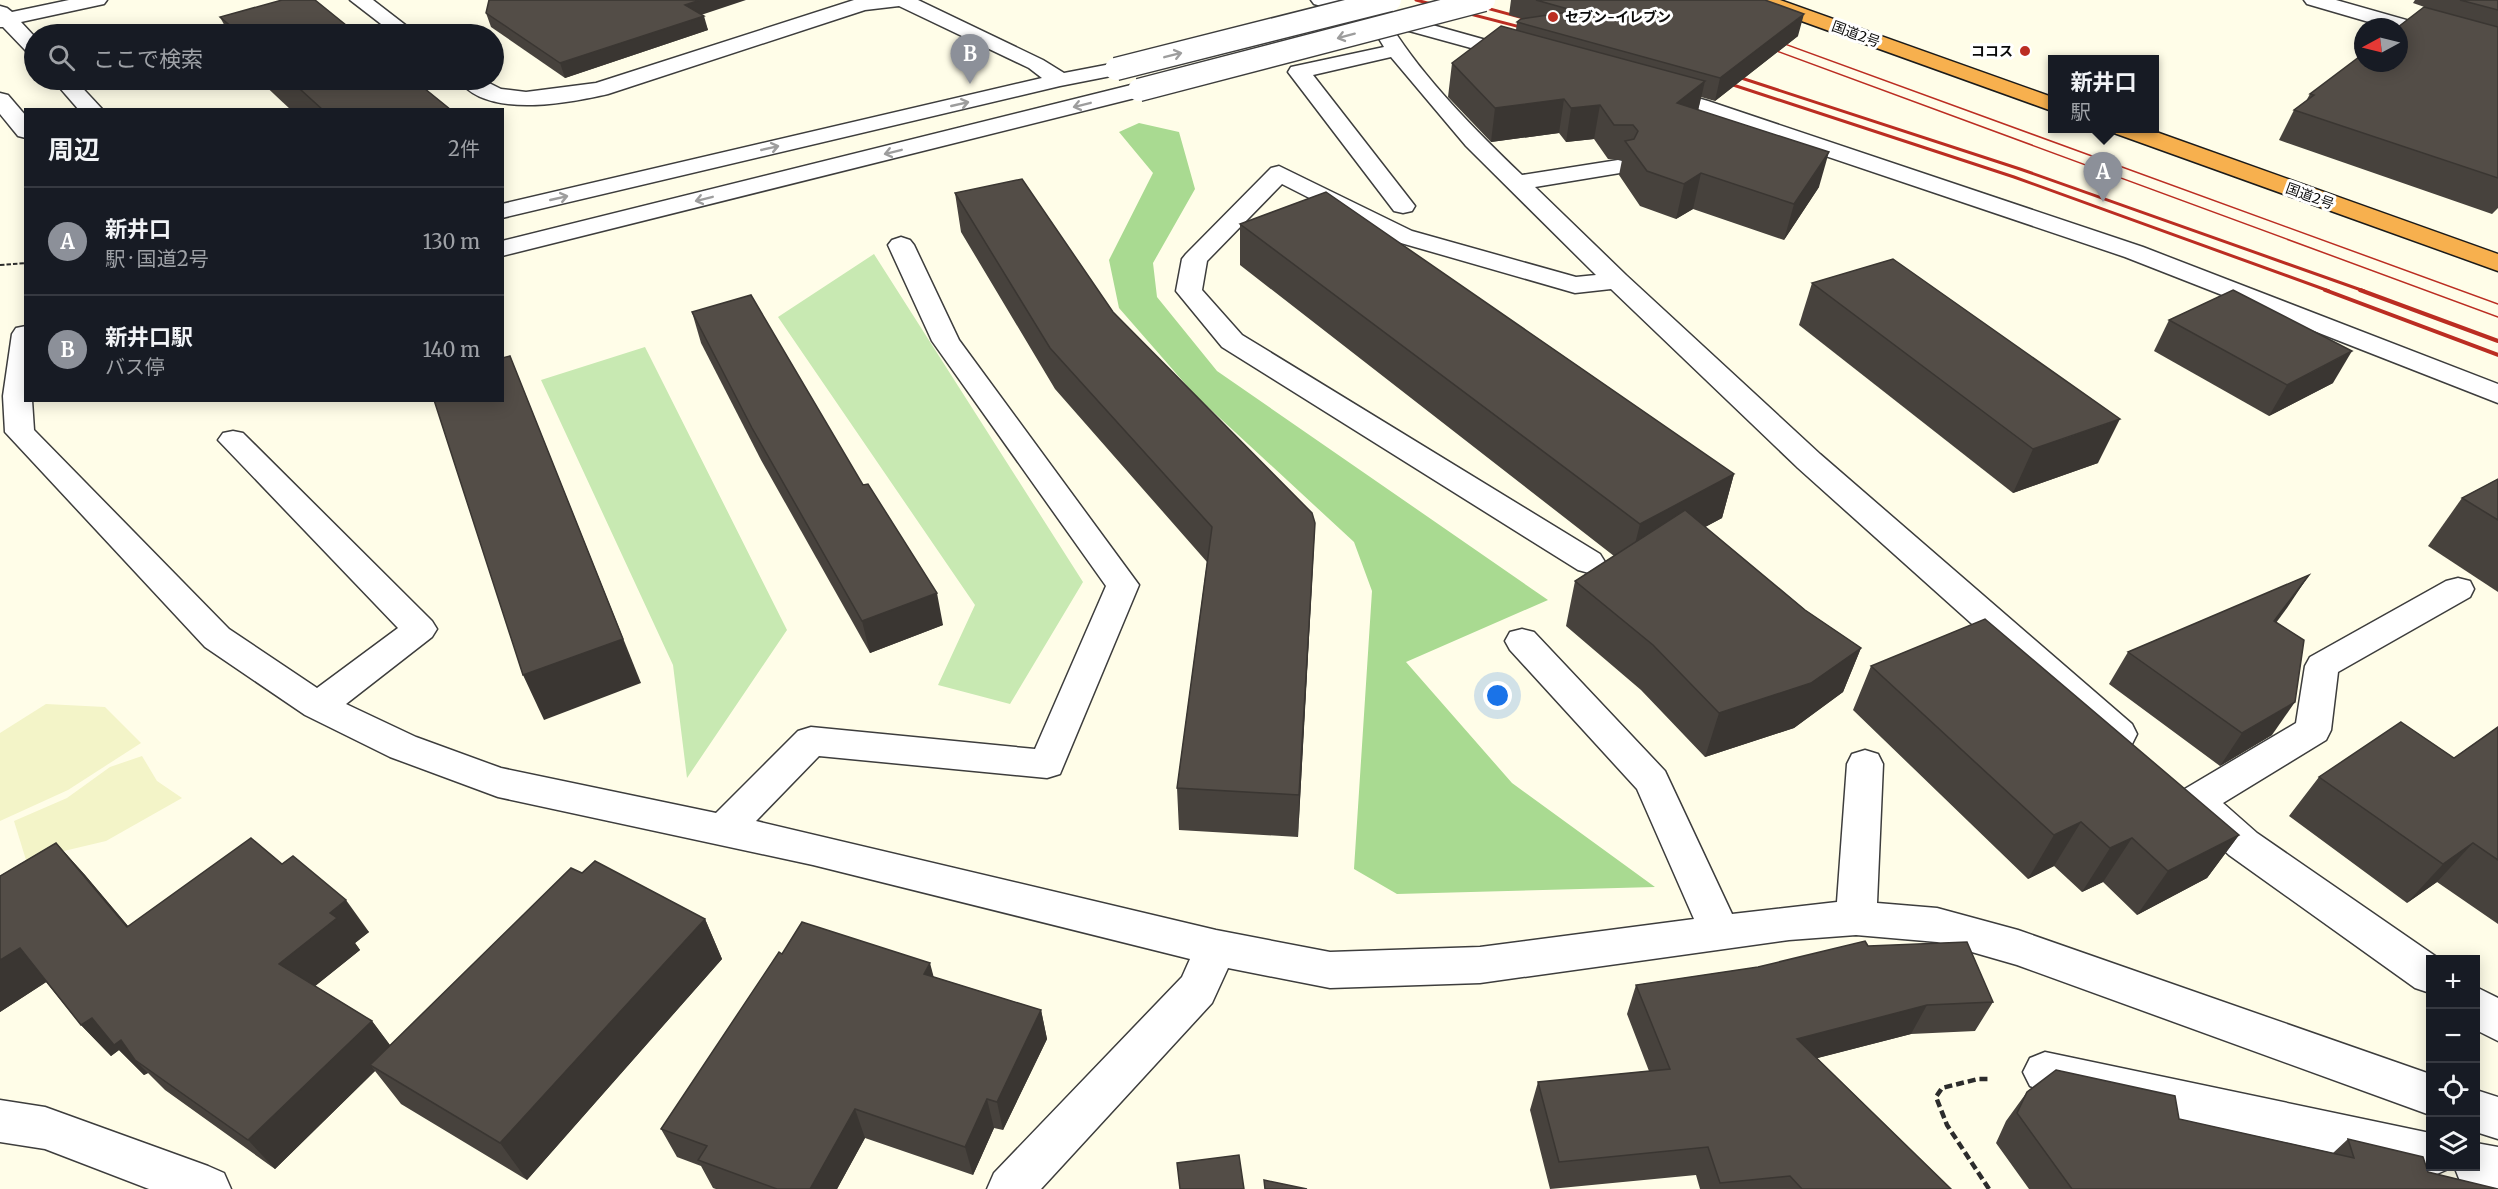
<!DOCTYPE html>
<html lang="ja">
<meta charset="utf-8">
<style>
body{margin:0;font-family:Merriweather,"Noto Sans JP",serif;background:#242831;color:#f1f3f6}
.controls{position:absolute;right:18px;bottom:18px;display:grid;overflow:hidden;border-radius:0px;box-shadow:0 3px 15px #0003}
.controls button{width:54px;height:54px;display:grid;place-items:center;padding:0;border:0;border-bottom:2px solid #363941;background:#171b24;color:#f1f3f6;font:30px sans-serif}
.compass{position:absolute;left:2354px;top:18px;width:54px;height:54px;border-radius:50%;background:#171b24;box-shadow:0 3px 15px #0003;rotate:263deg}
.you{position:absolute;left:1498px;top:696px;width:21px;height:21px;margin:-15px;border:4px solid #fff;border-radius:50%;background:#1a73e8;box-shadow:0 0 0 9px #1a73e833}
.badge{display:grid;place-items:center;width:39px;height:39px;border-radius:50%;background:#8c9099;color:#fff;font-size:20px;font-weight:700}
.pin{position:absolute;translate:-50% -50px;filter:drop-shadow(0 2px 3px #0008)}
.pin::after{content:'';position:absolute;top:32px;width:21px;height:18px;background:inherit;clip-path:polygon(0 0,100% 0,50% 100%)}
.popup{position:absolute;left:2048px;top:55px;width:111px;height:78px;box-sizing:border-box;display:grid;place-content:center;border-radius:0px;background:#171b24;filter:drop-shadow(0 2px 4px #0005);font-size:20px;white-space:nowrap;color:#9ea1a6}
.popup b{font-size:22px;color:#f1f3f6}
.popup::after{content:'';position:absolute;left:50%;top:100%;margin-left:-12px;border:12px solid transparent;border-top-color:#171b24}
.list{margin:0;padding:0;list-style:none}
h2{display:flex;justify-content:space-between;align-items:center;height:78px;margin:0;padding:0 24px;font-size:26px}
h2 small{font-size:20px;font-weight:400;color:#9ea1a6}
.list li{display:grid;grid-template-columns:39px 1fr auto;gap:18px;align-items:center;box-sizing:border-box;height:108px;padding:0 24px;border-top:2px solid #363941}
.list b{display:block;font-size:22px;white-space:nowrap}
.list p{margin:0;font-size:20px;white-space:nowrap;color:#9ea1a6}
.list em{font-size:20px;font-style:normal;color:#9ea1a6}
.icon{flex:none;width:33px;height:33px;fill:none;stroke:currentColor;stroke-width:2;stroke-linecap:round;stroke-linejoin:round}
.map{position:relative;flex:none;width:2498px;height:1189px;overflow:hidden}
.search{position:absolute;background:#171b24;box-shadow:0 3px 15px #0003;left:24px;top:24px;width:480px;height:66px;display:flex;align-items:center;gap:15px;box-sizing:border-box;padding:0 21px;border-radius:33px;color:#9ea1a6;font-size:22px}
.panel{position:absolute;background:#171b24;box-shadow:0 3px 15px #0003;left:24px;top:108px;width:480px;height:294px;border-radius:0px}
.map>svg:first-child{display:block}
.farmland{fill:#f3f4c8}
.green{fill:#c8e9b2}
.forest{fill:#a9da91}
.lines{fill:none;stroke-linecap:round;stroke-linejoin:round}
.minor-casing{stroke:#3d3d3d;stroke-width:3}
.highway-casing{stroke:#1b1b1b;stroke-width:3}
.path-far1{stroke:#2c2c2c;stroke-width:2;stroke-dasharray:4.5 2;stroke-linecap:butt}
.path{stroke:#2c2c2c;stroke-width:4.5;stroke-dasharray:8 4;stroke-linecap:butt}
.minor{fill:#fff;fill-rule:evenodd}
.highway{fill:#f7b04e;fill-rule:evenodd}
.tram{stroke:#bb2d22;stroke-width:1.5}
.rail-far1{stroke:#bb2d22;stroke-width:3}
.rail{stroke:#bb2d22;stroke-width:4}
.minor-bridge-casing{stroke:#3d3d3d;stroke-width:25;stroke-linecap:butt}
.minor-bridge{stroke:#fff;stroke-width:22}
.wall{fill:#47423d}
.shaded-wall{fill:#3a3632}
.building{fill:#534d47;stroke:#3a3632;stroke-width:1.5}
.oneway{stroke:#9d9d9d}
.poi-dot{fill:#bb2d22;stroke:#fff;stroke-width:2}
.labels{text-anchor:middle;stroke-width:6;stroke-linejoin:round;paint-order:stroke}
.far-poi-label{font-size:14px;font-weight:bold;fill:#0a0a0a;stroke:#fff;text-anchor:start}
.far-street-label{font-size:14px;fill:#0a0a0a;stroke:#fff}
</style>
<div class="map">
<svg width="2498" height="1189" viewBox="0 0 2498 1189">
<rect width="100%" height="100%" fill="#fffde8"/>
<g class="farmland">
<polygon points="46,704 105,707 141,743 68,790 0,821 0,733"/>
<polygon points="142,756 157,781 182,798 106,841 26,860 14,821 67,798 110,767"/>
</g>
<g class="green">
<polygon points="874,254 1083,582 1010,704 938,685 975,605 778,317"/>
<polygon points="645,347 787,630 687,778 673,665 541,380"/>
</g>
<polygon class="forest" points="1139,123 1179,132 1195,189 1153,263 1157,297 1217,371 1548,600 1406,662 1512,783 1655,887 1397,894 1354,869 1372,591 1354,542 1195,395 1119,308 1109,260 1153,173 1119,132"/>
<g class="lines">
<defs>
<g id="minor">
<polygon points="69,0 107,0 104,4 21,22 34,36 34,54 27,52 3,27 0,27 0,6 7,8 12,12"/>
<polygon points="350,0 373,0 417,34 394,34"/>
<path d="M854,0H918L1043,60L1064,73L1116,63L1124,64L1127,69L1124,74L1116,75L1060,86L502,218V204L1042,78L1029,68L899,6L865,10L608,94C569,103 486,119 459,80H483L501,89L526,92L596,83Z"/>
<path d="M1311,0H1343L1529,52L1532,56L1529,60L1522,62L1391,26C1425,80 1476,131 1522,175L1618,160L1626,162L1630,167L1626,172L1535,187L1626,275L1820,454L2132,724L2137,734L2132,744L2119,748L2106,744L1798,468L1611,289L1575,293L1394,241L1282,184L1207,261L1202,290L1242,335L1600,554L1605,562L1600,570L1589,573L1578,570L1222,347L1176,291L1182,259L1186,254L1271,168L1279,166L1412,231L1576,277L1596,275L1466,146L1391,57L1313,75L1415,206L1412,211L1403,213L1394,211L1288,72L1291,67L1384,47L1367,19L1314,4Z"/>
<polygon points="2304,0 2336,0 2498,46 2498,59 2399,31 2399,27 2386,27 2307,4"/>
<polygon points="53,80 75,80 103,110 79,110"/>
<polygon points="1139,83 1147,85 1150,90 1147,95 502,256 502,241"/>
<polygon points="1655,86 1708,101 2143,247 2498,384 2498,403 2125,257 1692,111 1647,98 1644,93 1647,88"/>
<polygon points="0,93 8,95 26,116 26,138 18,136 0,114"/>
<polygon points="901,237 910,240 914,245 959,340 1139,585 1060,774 1047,778 819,756 756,821 1216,930 1330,952 1480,947 1694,919 1637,789 1510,650 1505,641 1510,632 1522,629 1534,632 1665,771 1732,914 1837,902 1847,764 1852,754 1865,750 1878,754 1883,764 1877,903 1937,908 2018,930 2430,1074 2430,1115 2017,965 1937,942 1856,935 1789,940 1480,983 1330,988 1228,968 1212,1003 1041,1189 987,1189 994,1173 1182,977 1190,959 813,865 498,797 390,757 305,715 205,647 5,432 3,396 12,334 16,328 26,326 26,400 32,400 34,430 229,629 317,688 398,628 218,440 223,433 233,431 243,433 432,621 437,629 432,637 346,704 416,737 501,768 716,813 798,731 811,727 1035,749 1106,586 932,341 888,245 892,240"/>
<polygon points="2458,578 2470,581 2474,589 2470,597 2338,672 2331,730 2326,740 2223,803 2257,833 2441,960 2430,960 2430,993 2415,988 2229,855 2183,812 2177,801 2183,790 2296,723 2305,666 2310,657 2446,581"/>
<polygon points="2476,987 2498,998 2498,1041 2476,1030"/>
<polygon points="2045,1052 2430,1133 2430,1166 2448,1166 2446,1170 2430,1177 2045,1092 2030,1086 2023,1072 2030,1058"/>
<polygon points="2476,1090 2498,1097 2498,1139 2476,1132"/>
<polygon points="0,1100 45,1107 208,1166 224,1173 231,1189 149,1189 45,1149 0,1142"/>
<polygon points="2476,1143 2498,1147 2498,1189 2476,1187 2460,1181 2454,1166 2476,1166"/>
</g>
<g id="highway">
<polygon points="1751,0 1780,0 2052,97 2052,111 1754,4"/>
<polygon points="2111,128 2145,128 2498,254 2498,271 2114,133"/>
</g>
</defs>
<use href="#minor" class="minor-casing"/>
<use href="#highway" class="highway-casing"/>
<polyline class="path-far1" points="0,265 26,263"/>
<polyline class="path" points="1989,1189 1947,1125 1936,1097 1942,1088 1978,1079 1991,1079"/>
<use href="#minor" class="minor"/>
<use href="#highway" class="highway"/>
<g class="tram">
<polyline points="1771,39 2498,304"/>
<polyline points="1763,46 2498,317"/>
</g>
<g class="rail-far1">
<polyline points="1416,0 1532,30"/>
<polyline points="1457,0 1527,19"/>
<polyline points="1729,74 2020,169 2364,291"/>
<polyline points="1721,81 2014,177 2329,291"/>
</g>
<g class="rail">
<polyline points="2325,290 2498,355"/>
<polyline points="2360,290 2498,341"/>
</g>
<defs>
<g id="minor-bridge">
<polyline points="1116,69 1390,0"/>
<polyline points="1139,90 1484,0"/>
</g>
</defs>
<use href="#minor-bridge" class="minor-bridge-casing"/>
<use href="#minor-bridge" class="minor-bridge"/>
</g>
<g class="wall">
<polygon points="1511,0 1765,0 1798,36 1715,101 1701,97 1698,110 1819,187 1784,240 1693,209 1676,219 1640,206 1619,175 1622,160 1608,159 1594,139 1566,142 1559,133 1491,142 1448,97 1452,63 1516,30 1517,22 1523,19 1509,15"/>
<polygon points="2415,0 2498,0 2498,208 2492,214 2279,140 2294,110 2306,101 2310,94 2433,10 2413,3"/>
<polygon points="486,13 702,15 708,30 565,78 491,27"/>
<polygon points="220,17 357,34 229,34"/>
<polygon points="259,80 414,80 451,110 291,110"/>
<polygon points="955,193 1113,312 1315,523 1298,837 1179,830 1177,788 1207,562 1055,389 961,232"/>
<polygon points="1240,224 1734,474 1722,518 1705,527 1805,610 1861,648 1843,692 1794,728 1705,757 1641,690 1566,626 1575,581 1614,556 1240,265"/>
<polygon points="1812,283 2098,463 2013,493 1799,325"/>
<polygon points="692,312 943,625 870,653 761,460 701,343"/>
<polygon points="2169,320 2333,383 2269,416 2154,351"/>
<polygon points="2498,479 2498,592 2428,546 2462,498"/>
<polygon points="2309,575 2276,622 2272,735 2220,766 2109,684 2128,652"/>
<polygon points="1871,666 2239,835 2207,878 2137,915 2103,882 2082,892 2054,866 2028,879 1853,710"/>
<polygon points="2498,727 2498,924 2437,882 2407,903 2289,816 2319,777 2454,758"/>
<polygon points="56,843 85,875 128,926 282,864 369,932 355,943 360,950 315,986 372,1021 390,1045 582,873 705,919 722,959 527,1180 401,1104 375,1071 275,1169 165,1090 148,1073 144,1075 119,1050 111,1056 81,1025 46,982 0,1012 0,876"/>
<polygon points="1868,946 1993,1002 1975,1031 1911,1034 1817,1058 1951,1189 1700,1189 1696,1175 1550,1189 1530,1110 1538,1082 1649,1071 1627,1014 1636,985 1758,967"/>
<polygon points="782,954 934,977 1041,1010 1047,1039 1003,1130 994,1128 973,1175 865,1138 837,1189 716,1189 713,1188 701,1166 677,1157 661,1129"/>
<polygon points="2027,1092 2179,1119 2333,1153 2348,1139 2428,1172 2498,1189 2029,1189 1996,1143 2006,1121"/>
</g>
<g class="shaded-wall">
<polygon points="700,0 746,0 689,19 685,5"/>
<polygon points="1804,14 1798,36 1715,101 1720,78"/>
<polygon points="704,16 708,30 565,78 560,63"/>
<polygon points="1705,81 1697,115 1677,103"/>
<polygon points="1564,99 1559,133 1491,142 1495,108"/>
<polygon points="1600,105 1594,139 1566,142 1571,108"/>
<polygon points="1829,152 1819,187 1784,240 1794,204"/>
<polygon points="1701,173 1693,209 1676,219 1684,184"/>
<polygon points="2352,351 2333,383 2269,416 2287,385"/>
<polygon points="510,356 641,683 544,720 523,675"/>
<polygon points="2120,419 2098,463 2013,493 2033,449"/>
<polygon points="1734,474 1722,518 1629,568 1640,524"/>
<polygon points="1315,523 1313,565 1298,837 1299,795"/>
<polygon points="2309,575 2287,608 2253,654 2274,621"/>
<polygon points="937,593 943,625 870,653 862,621"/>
<polygon points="1861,648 1843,692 1794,728 1705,757 1719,713"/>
<polygon points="2295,702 2272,735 2220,766 2242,733"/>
<polygon points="2081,822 2054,866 2028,879 2054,835"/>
<polygon points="2239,835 2207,878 2137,915 2168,871"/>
<polygon points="2132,838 2103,882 2082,892 2110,848"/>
<polygon points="56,843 85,875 155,958 127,927"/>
<polygon points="2473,843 2437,882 2407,903 2443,864"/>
<polygon points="346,900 369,932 355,943 360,950 304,995 279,964 330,913"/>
<polygon points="705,919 722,959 527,1180 500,1143"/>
<polygon points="20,948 51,979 0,1012 0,960"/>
<polygon points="930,963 938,993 924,974"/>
<polygon points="1927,1005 1911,1034 1783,1067 1797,1039"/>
<polygon points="1041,1010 1047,1039 1003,1130 997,1102"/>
<polygon points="92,1018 121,1040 135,1060 148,1073 144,1075 119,1050 111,1056 81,1025"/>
<polygon points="372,1021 395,1052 370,1065 375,1071 275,1169 248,1140"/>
<polygon points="987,1099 994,1128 973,1175 965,1147"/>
<polygon points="855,1109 865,1138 837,1189 810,1189"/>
</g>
<g class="building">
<polygon points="282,0 315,0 357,34 240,34 220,17"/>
<polygon points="489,0 700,0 685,5 704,16 560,63 486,13"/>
<polygon points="1536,0 1765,0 1804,14 1720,78 1517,22 1521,19 1575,11"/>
<polygon points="2460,0 2498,0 2498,10"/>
<polygon points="2424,7 2498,27 2498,178 2294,110 2314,95 2310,94 2363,54 2363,63 2399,63 2398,27"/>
<polygon points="1501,26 1705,81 1677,103 1829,152 1794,204 1701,173 1684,184 1647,171 1625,141 1634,139 1638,131 1633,125 1614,125 1600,105 1571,108 1564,99 1495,108 1452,63"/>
<polygon points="290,80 414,80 451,110 323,110"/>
<polygon points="1022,179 1113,312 1312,513 1315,523 1299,795 1177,788 1212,527 1050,348 955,193"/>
<polygon points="1326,192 1734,474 1640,524 1240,224"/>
<polygon points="1893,259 2120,419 2033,449 1812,283"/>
<polygon points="2233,290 2352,351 2287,385 2169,320"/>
<polygon points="751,295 863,485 868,484 937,593 862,621 752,428 692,312"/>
<polygon points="510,356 623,639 523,675 434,400 502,400 502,358"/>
<polygon points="2498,479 2498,520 2462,498"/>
<polygon points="1685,510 1805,610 1861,648 1811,683 1719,713 1653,645 1575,581"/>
<polygon points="2309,575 2274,621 2304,640 2295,702 2242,733 2128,652"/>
<polygon points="1985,619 2239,835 2168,871 2132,838 2110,848 2081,822 2054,835 1871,666"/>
<polygon points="2401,722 2454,758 2498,727 2498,860 2473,843 2443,864 2319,777"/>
<polygon points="251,838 282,864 293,856 346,900 330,913 337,918 279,964 372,1021 248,1140 135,1060 121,1040 114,1045 92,1018 81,1025 20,948 0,960 0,876 56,843 127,927"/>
<polygon points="595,861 705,919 500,1143 370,1065 571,868 582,873"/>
<polygon points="802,922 930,963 924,974 1041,1010 997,1102 987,1099 965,1147 855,1109 810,1189 777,1189 698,1160 707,1146 661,1129 779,952 782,954"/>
<polygon points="1865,941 1868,946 1967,942 1993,1002 1927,1005 1797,1039 1951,1189 1802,1189 1790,1176 1720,1183 1708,1147 1559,1162 1538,1082 1670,1069 1636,985 1758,967"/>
<polygon points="2056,1070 2175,1096 2179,1119 2354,1158 2348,1139 2423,1157 2428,1172 2498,1189 2072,1189 2017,1113 2027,1092"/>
<polygon points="1239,1155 1244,1189 1180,1189 1177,1163"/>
<polygon points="1264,1180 1307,1189 1265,1189"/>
</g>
<defs><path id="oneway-shaft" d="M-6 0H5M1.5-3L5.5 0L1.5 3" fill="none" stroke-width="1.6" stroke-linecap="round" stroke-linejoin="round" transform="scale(1.5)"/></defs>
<g class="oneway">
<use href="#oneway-shaft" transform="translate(1346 36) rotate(165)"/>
<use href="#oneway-shaft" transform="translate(1173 55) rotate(-14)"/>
<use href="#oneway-shaft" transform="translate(960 104) rotate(-13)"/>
<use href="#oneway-shaft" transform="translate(1082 105) rotate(166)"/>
<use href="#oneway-shaft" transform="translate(770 148) rotate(-13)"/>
<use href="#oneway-shaft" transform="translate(893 152) rotate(166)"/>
<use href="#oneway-shaft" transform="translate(559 198) rotate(-13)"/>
<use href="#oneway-shaft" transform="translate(704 199) rotate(166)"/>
</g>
<g class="poi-dot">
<circle cx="1553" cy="17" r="6"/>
<circle cx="2025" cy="51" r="6"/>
</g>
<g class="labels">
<g class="far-poi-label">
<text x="1565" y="22">セブン-イレブン</text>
<text x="2013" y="56" text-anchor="end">ココス</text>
</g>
<g class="far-street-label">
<text transform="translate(1856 34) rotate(20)" y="5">国道2号</text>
<text transform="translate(2310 196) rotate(20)" y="5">国道2号</text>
</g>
</g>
</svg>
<div class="controls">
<button>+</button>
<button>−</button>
<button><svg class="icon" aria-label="locate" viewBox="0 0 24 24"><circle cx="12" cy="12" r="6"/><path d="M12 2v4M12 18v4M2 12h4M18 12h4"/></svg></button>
<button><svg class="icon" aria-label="layers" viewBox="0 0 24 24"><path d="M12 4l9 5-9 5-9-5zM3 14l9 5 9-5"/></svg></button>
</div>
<svg class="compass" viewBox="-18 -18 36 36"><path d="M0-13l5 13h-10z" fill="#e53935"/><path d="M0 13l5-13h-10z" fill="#9ea1a6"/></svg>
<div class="you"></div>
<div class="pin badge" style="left:2103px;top:202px">A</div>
<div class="popup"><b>新井口</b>駅</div>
<div class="pin badge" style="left:970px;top:84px">B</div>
<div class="search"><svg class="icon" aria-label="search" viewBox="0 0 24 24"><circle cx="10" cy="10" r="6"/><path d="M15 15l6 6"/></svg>ここで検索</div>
<section class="panel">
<h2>周辺<small>2件</small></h2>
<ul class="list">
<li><span class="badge">A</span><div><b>新井口</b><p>駅 · 国道2号</p></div><em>130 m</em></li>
<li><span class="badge">B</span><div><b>新井口駅</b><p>バス停</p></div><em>140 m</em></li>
</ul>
</section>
</div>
